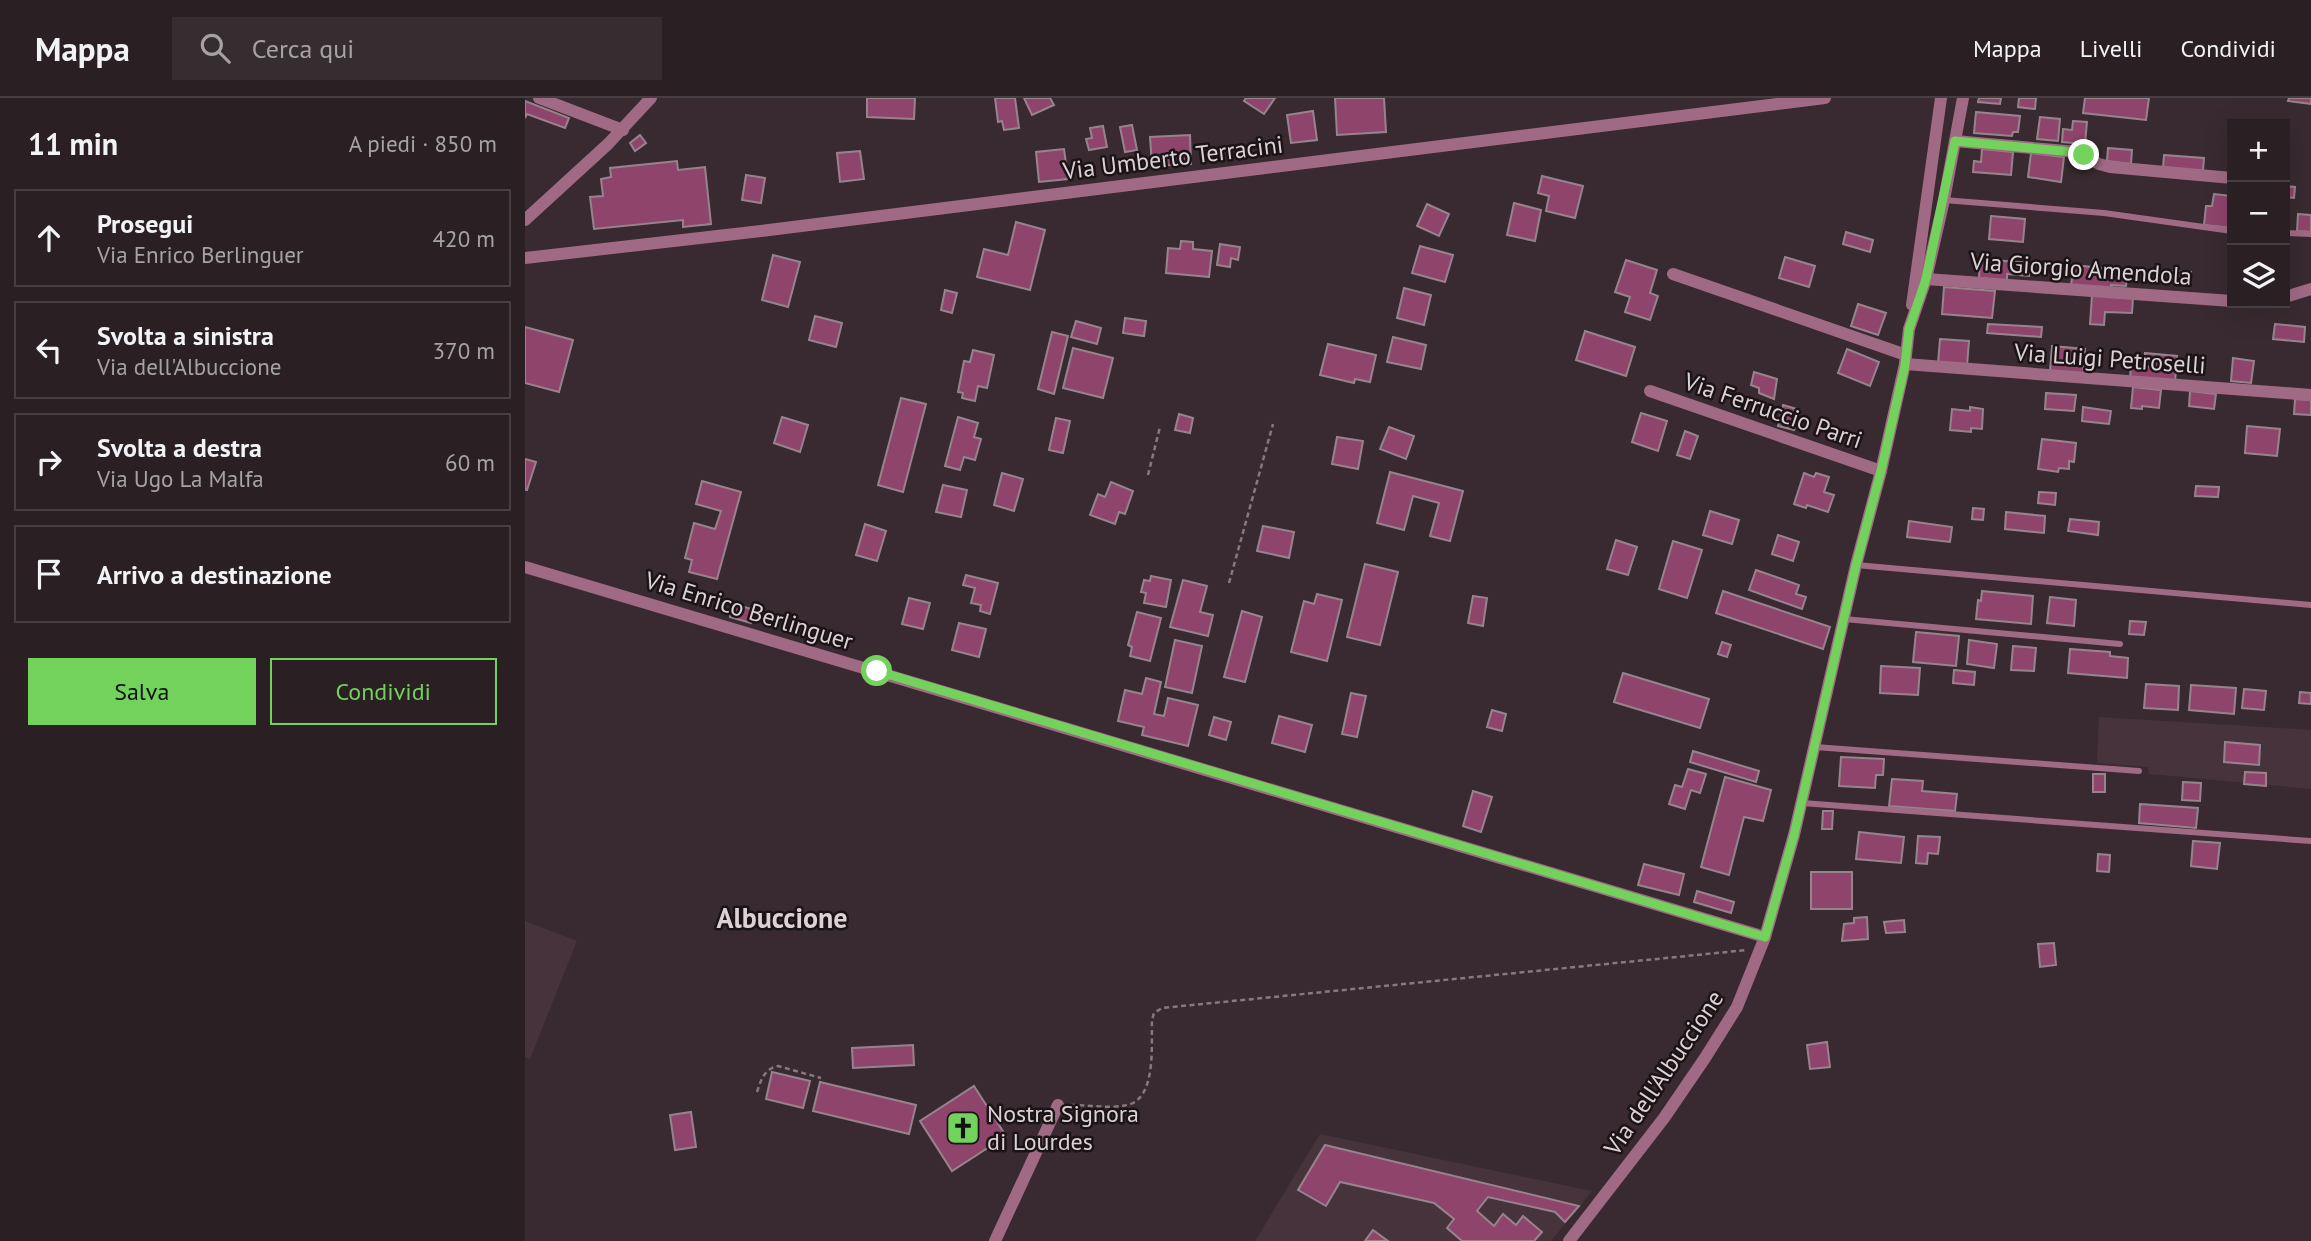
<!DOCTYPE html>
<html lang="it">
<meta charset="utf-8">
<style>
body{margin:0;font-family:"PT Sans",sans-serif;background:#362d31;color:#f1f3f6}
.controls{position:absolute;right:21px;top:21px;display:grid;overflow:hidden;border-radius:0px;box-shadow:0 7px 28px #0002}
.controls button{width:63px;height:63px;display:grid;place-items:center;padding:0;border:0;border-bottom:2px solid #463e41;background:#2a2024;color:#f1f3f6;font:35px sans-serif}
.stop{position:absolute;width:21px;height:21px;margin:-16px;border:5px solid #73d25c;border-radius:50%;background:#fff}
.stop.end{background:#73d25c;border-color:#fff;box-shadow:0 2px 7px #0008}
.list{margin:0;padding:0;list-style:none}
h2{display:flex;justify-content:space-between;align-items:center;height:91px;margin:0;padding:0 28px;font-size:30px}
h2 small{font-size:23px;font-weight:400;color:#a5a3a6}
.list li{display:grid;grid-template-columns:46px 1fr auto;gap:21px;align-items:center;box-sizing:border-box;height:98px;margin:0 14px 14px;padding:0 14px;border:2px solid #463e41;border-radius:0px}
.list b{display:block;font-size:26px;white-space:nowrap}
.list p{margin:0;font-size:23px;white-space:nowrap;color:#a5a3a6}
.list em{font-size:23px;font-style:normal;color:#a5a3a6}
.actions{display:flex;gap:14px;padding:21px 28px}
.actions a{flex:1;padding:16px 0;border:2px solid #73d25c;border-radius:0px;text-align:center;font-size:24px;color:#73d25c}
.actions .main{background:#73d25c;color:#111}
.icon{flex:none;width:38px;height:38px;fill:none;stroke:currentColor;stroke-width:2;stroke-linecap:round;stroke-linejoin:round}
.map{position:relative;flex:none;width:1786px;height:1143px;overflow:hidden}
header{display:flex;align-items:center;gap:42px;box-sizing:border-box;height:98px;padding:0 35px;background:#2a2024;border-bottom:2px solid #463e41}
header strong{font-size:33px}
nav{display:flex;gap:38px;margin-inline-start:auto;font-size:24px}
.search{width:490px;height:63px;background:#362d31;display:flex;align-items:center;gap:18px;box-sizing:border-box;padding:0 24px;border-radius:0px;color:#a5a3a6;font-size:26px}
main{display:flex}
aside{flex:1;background:#2a2024}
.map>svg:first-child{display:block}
.built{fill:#47333c}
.building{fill:#8f446b;stroke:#96848c;stroke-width:2}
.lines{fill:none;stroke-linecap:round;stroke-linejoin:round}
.path{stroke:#85797e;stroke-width:2.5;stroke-dasharray:5 3.5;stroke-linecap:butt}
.service{stroke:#a06a84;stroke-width:6}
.minor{stroke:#a06a84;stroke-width:12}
.route{stroke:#73d25c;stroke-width:9}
.labels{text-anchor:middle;stroke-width:5;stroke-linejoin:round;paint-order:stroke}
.street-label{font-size:24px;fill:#dcd2d6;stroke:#1b1417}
.poi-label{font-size:24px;fill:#dcd2d6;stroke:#1b1417;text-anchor:start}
.quarter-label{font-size:28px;font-weight:bold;fill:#dcd2d6;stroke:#1b1417}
</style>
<header>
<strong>Mappa</strong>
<div class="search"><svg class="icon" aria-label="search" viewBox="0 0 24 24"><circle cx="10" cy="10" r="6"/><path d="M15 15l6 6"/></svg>Cerca qui</div>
<nav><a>Mappa</a><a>Livelli</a><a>Condividi</a></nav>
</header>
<main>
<aside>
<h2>11 min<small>A piedi · 850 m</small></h2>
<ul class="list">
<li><svg class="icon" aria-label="ahead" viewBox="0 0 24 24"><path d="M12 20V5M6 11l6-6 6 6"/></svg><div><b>Prosegui</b><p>Via Enrico Berlinguer</p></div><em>420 m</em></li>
<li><svg class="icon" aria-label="left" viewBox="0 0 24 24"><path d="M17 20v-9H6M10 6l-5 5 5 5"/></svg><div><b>Svolta a sinistra</b><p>Via dell'Albuccione</p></div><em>370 m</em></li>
<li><svg class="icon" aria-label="right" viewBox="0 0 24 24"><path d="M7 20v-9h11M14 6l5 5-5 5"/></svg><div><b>Svolta a destra</b><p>Via Ugo La Malfa</p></div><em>60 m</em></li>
<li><svg class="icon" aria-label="arrive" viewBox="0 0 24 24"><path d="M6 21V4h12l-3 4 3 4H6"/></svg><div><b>Arrivo a destinazione</b></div></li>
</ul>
<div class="actions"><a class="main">Salva</a><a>Condividi</a></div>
</aside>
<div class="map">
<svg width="1786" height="1143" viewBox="0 0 1786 1143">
<rect width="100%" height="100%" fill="#382a30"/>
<g class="built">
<polygon points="1574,619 1786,632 1786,691 1624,676 1623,669 1572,665"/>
<polygon points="0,823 52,843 5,961 0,959"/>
<polygon points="795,1036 1067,1093 1026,1143 730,1143"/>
</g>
<g class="building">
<polygon points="342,0 390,0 389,21 342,19"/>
<polygon points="470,0 490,0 494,30 479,32 477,23 473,24"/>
<polygon points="499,0 525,0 529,7 507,17"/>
<polygon points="721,0 750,0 739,16 719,3"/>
<polygon points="810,0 859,0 861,34 812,37"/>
<polygon points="1454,0 1476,0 1475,6 1453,4"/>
<polygon points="1494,0 1511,0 1510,11 1493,9"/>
<polygon points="1560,0 1624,0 1621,22 1558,15"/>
<polygon points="1764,0 1786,0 1786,6 1763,3"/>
<polygon points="0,3 44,20 40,30 2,16 0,20"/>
<polygon points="788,13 792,42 766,45 762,17"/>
<polygon points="1451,14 1495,18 1493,34 1488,34 1487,38 1449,35"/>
<polygon points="1515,19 1535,21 1533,43 1512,41"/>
<polygon points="1548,23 1562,24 1560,46 1537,44 1538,31 1547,32"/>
<polygon points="607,27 612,52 600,54 595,29"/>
<polygon points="578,28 582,49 564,52 561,41 567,40 565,30"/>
<polygon points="115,37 121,45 110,53 105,45"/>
<polygon points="665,37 666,66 627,68 625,39"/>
<polygon points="1583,50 1607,52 1606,66 1582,63"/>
<polygon points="539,51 543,81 514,84 511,54"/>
<polygon points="1457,51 1488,54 1486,77 1448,74 1449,63 1456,64"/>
<polygon points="335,53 339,81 315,84 312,55"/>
<polygon points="1506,55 1539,59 1536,84 1503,79"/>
<polygon points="1639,57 1679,60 1678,73 1638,70"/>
<polygon points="152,63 153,72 180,69 186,126 158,129 158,122 69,131 65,99 78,98 76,81 86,79 85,70"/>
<polygon points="221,77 240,80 236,105 217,102"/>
<polygon points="1017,78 1058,88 1050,120 1021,113 1024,98 1013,95"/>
<polygon points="1760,88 1770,89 1769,100 1760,99"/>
<polygon points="1689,96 1705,98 1705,102 1707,102 1707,130 1679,127 1681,108 1687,108"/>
<polygon points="989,105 1016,112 1010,143 982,137"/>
<polygon points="902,106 924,116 914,138 892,128"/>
<polygon points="1773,116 1786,117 1786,134 1772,133"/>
<polygon points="1466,118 1500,121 1498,144 1464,141"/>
<polygon points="491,124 520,132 505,192 452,179 459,151 483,157"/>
<polygon points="1321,134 1348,142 1345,154 1318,146"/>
<polygon points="656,143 668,144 668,151 687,153 684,179 641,175 643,150 655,151"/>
<polygon points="695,146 715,149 713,162 706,160 705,169 692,167"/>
<polygon points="895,148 928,157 920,184 887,175"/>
<polygon points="248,157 275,164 263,209 237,202"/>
<polygon points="1260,159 1290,168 1284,189 1254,180"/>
<polygon points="1455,161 1505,165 1504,178 1482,176 1482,183 1454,180"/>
<polygon points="1101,162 1132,172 1125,195 1133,198 1125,222 1100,214 1105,199 1090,194"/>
<polygon points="1549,167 1603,173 1601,188 1586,187 1586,191 1546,187"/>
<polygon points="1647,173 1666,174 1666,184 1647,183"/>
<polygon points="1419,189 1470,193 1467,220 1417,216"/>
<polygon points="879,190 906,197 899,227 872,220"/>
<polygon points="420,192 432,195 427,215 416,212"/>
<polygon points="1567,197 1608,200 1607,215 1580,214 1579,227 1565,226"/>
<polygon points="1333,206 1361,215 1353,237 1326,228"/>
<polygon points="290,218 317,225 311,249 284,242"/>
<polygon points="600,220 621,223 619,238 598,235"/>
<polygon points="551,223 576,230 572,246 546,239"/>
<polygon points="1463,226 1517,229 1516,239 1462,235"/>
<polygon points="1750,226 1780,229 1779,244 1748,241"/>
<polygon points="0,229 48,242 34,294 0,285"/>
<polygon points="1060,233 1110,249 1101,278 1051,262"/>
<polygon points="527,234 543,238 529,296 513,291"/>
<polygon points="868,239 901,247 896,271 862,264"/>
<polygon points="1415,241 1444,243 1442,268 1413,265"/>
<polygon points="803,246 851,257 845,284 830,281 829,285 795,277"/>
<polygon points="1527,248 1560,251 1558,276 1525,273"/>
<polygon points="548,250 588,260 578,300 538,290"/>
<polygon points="1322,251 1354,264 1345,288 1313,275"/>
<polygon points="448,252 469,257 462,290 453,288 450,303 437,300 438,295 433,294 439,263 445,264"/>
<polygon points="1620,255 1652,258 1650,284 1605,280 1606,267 1628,269 1629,262 1620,261"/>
<polygon points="1708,260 1729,263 1726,285 1706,283"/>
<polygon points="1229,274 1252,281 1249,301 1234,295 1234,290 1226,287"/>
<polygon points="1608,289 1636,292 1634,310 1617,308 1617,311 1606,310"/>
<polygon points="1665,293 1691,296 1689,311 1664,308"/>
<polygon points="1521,295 1551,297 1549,313 1520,311"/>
<polygon points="376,300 401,306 378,394 353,387"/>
<polygon points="1770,301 1786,302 1786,317 1769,316"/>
<polygon points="1258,307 1275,312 1269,332 1253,328"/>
<polygon points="1445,309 1458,311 1457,331 1446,330 1446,334 1425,332 1427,311 1445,313"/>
<polygon points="1558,309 1586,313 1584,326 1557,323"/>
<polygon points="1116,315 1142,323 1133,353 1107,344"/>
<polygon points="654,316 668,320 665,335 650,332"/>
<polygon points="257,319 283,327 275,354 249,345"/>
<polygon points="433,319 453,325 449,339 456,341 450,362 439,359 435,372 420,368"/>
<polygon points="531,320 545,323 538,355 524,352"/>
<polygon points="1722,328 1755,331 1752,358 1720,355"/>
<polygon points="864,329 889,338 881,361 855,351"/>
<polygon points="1160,333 1173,338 1165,361 1152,357"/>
<polygon points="812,339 838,343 833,371 807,366"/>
<polygon points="1517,341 1551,345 1549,364 1544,363 1544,371 1534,370 1533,374 1513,371"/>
<polygon points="0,361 11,364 2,392 0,392"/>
<polygon points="865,374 938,393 925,443 905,438 914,405 888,398 879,432 852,425"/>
<polygon points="477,375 498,381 489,413 469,407"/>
<polygon points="1279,375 1289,379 1291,375 1304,379 1299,394 1309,397 1303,414 1282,407 1281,410 1269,406"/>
<polygon points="177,383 216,394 192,481 164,474 167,462 160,460 169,425 190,431 196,413 171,406"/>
<polygon points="586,384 608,393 600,416 594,414 590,426 565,417 573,396 580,399"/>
<polygon points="418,387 442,392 436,419 411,414"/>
<polygon points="1671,388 1694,389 1693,399 1670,398"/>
<polygon points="1514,394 1531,395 1530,407 1513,405"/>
<polygon points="1448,410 1459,411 1458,422 1447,421"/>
<polygon points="1185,413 1214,422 1207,446 1178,437"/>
<polygon points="1481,414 1520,418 1519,435 1480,431"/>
<polygon points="1545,421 1574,424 1573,437 1543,433"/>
<polygon points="1384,423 1427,429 1425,444 1382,439"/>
<polygon points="340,426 361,433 352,463 331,457"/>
<polygon points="738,428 769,434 764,460 732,453"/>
<polygon points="1253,437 1274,444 1268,463 1247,456"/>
<polygon points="1091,442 1112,449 1103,477 1082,471"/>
<polygon points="1148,443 1177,452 1162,500 1134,491"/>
<polygon points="840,466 873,474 855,547 822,539"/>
<polygon points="1231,472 1274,487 1271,496 1281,499 1277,511 1224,492"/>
<polygon points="441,477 473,485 465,516 455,513 456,507 446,505 450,490 438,487"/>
<polygon points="626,478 646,482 641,509 619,505 621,495 616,494 619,482 625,483"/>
<polygon points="658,482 682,488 675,514 688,517 683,538 645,529"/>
<polygon points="1198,493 1305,529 1298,551 1191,515"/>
<polygon points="1457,493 1508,498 1506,526 1451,521 1453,502 1456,503"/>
<polygon points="792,496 817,502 802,563 766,554 779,503 789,506"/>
<polygon points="948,498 962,500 958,528 943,525"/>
<polygon points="1525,499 1551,502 1549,528 1522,525"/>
<polygon points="384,500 405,505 398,531 377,526"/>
<polygon points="208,506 230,512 226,525 205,519"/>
<polygon points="717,513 737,519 720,584 699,579"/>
<polygon points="612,514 636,520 625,563 605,558 607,549 603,547"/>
<polygon points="1605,523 1621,524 1619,537 1604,536"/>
<polygon points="434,525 461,531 454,559 427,552"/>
<polygon points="1391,534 1434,538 1431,568 1388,564"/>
<polygon points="650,542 677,548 667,595 640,589"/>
<polygon points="1444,542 1472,546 1469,570 1442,566"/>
<polygon points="1197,544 1206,547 1202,559 1193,556"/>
<polygon points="1488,548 1511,550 1509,573 1486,572"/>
<polygon points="1545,551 1585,554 1585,558 1603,560 1602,580 1543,575"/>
<polygon points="1356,568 1395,570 1393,597 1355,595"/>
<polygon points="1429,572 1450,574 1449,587 1428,585"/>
<polygon points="1098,575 1184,601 1175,630 1089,604"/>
<polygon points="621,580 636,584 629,616 639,618 643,600 673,607 663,648 617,637 619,629 593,623 600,592 617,596"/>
<polygon points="1621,586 1654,588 1653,612 1619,610"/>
<polygon points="1666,587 1711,590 1709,616 1664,612"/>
<polygon points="1719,591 1741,593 1739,612 1717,610"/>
<polygon points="1775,594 1786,595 1786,606 1774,605"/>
<polygon points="826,595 841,598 832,639 817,636"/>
<polygon points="967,612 981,616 977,633 962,629"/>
<polygon points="754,618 787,627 780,654 747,645"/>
<polygon points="689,619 706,624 701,642 684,637"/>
<polygon points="1700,644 1735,647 1734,667 1699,664"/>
<polygon points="1168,653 1234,673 1231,684 1165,664"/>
<polygon points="1316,659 1359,661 1358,677 1351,677 1350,690 1314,688"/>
<polygon points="1163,671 1181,676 1175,695 1166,692 1160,711 1144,706 1150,687 1157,689"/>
<polygon points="1720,674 1741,675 1741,688 1719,686"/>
<rect x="1568" y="676" width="12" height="18"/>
<polygon points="1200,679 1246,692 1238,723 1219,719 1204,777 1176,769"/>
<polygon points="1367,681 1398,683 1397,693 1432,696 1430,713 1364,708"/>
<polygon points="1658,684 1676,685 1675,703 1657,702"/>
<polygon points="948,693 967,699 956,734 938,728"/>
<polygon points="1615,706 1673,710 1671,730 1614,725"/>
<polygon points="1298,713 1308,713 1307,731 1297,731"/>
<polygon points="1334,734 1379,739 1376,765 1331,761"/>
<polygon points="1393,738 1415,739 1413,756 1403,755 1402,766 1391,765"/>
<polygon points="1668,743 1695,745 1692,771 1666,768"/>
<polygon points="1573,756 1585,757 1584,774 1572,773"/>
<polygon points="1119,766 1159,776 1154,797 1113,787"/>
<rect x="1286" y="774" width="41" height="37"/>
<polygon points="1172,793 1209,804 1206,815 1169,804"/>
<polygon points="1342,819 1343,841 1317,843 1319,826 1329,825 1329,820"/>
<polygon points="1379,822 1380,834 1361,835 1359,824"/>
<polygon points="1529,845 1531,867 1515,869 1513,846"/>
<polygon points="1302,944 1305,969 1285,971 1282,947"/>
<polygon points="388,947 389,967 328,970 327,950"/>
<polygon points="247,974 285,983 278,1010 241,1001"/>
<polygon points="295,984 391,1007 384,1036 288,1013"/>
<polygon points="449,988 481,1038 427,1073 395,1023"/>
<polygon points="166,1014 171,1049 150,1052 145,1017"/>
<polygon points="800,1047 1054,1108 1040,1124 1030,1114 963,1099 952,1113 969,1128 978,1116 991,1127 998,1118 1017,1134 1009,1143 937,1143 922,1130 929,1121 909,1105 815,1084 801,1108 773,1092"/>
<polygon points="848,1132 863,1143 840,1143"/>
</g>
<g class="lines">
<g class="path">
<polyline points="623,377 635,329"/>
<polyline points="704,485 748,326"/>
<path d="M232,994C236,982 239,971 253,968L296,980"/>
<path d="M546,1007C564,1007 585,1011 602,1007C632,1001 626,946 627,922L629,915L637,910L1222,852"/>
</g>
<g class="service">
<polyline points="1419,102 1579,115 1707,133"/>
<polyline points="1760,135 1786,136"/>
<polyline points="1331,467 1786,507"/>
<polyline points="1319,521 1595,546"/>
<polyline points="1290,649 1614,673"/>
<polyline points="1277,705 1786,743"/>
</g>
<g class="minor">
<polyline points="14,0 98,32"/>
<polyline points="1430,43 1552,54 1574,66 1585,69 1707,80"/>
<polyline points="0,122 83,46 126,0"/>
<polyline points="0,160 236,133 1300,0"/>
<polyline points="1148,176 1381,257"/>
<polyline points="1401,181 1707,203"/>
<polyline points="1760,199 1786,191"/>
<polyline points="1387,207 1416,0"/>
<polyline points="1380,266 1786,297"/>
<polyline points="1125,293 1356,373"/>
<polyline points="0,469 1240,839"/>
<polyline points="470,1143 533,1007"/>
<polyline points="1044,1143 1139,1020 1180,960 1212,909 1240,839 1269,737 1331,467 1356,373 1380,266 1384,231 1401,181 1419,102 1438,0"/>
</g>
</g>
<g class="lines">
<polyline class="route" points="352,573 1240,839 1269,737 1331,467 1356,373 1380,267 1384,231 1401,181 1430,43 1548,54 1559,57"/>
</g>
<defs>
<symbol id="church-square" viewBox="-11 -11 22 22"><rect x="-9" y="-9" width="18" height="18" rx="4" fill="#73d25c" stroke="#1b1417"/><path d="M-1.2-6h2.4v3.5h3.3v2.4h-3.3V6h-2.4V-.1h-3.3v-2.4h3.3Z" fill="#111"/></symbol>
</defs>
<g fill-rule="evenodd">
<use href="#church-square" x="419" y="1011" width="38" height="38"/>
</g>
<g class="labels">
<g class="street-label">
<text transform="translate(648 60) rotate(-7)" y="8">Via Umberto Terracini</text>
<text transform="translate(1556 171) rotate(4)" y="8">Via Giorgio Amendola</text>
<text transform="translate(1585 261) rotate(4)" y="8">Via Luigi Petroselli</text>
<text transform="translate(1248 313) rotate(19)" y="8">Via Ferruccio Parri</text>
<text transform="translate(224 513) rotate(17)" y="8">Via Enrico Berlinguer</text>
<text transform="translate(1139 975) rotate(-56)" y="8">Via dell'Albuccione</text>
</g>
<g class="poi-label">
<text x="462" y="1024">Nostra Signora<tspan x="462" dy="28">di Lourdes</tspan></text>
</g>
<g class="quarter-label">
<text x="257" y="830">Albuccione</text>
</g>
</g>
</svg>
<div class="controls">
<button>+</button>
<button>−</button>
<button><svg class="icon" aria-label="layers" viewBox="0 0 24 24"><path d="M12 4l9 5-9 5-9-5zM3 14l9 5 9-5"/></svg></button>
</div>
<div class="stop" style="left:352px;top:573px"></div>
<div class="stop end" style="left:1559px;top:57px"></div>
</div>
</main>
